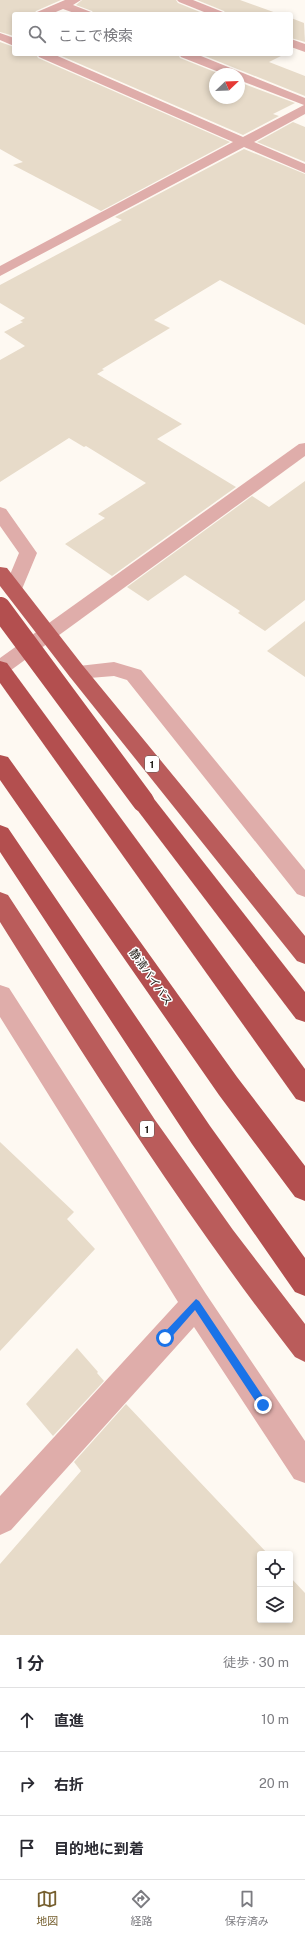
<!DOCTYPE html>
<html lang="ja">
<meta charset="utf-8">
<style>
body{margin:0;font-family:"Public Sans","Noto Sans JP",sans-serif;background:#f7f7f7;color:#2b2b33}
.controls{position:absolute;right:12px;bottom:12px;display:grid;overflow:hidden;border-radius:4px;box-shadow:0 2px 6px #0003}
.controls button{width:36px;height:36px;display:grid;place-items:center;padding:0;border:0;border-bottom:1px solid #e1e1e2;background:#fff;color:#2b2b33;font:20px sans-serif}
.compass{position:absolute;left:209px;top:68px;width:36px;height:36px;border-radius:50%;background:#fff;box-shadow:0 2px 6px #0003;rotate:67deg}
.stop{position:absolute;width:12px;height:12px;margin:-9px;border:3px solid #1a73e8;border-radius:50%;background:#fff}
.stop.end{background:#1a73e8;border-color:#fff;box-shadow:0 1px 4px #0008}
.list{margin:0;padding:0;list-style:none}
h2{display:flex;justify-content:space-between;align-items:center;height:52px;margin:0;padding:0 16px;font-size:17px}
h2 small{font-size:13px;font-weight:400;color:#7c7c81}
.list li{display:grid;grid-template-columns:26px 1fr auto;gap:12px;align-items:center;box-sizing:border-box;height:64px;padding:0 16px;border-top:1px solid #e1e1e2}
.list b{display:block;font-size:15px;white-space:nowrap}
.list em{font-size:13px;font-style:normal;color:#7c7c81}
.icon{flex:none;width:22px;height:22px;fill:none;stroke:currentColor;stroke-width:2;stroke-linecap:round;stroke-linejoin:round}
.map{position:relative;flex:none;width:305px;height:1635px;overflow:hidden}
.search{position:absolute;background:#fff;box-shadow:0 2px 6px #0003;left:12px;right:12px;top:12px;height:44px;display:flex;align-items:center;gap:10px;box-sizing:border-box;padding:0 14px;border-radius:4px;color:#7c7c81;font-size:15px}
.sheet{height:244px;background:#fff}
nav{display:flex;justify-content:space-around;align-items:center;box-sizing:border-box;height:56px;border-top:1px solid #e1e1e2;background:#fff;font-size:11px;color:#7c7c81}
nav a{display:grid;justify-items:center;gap:2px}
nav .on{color:#765f2f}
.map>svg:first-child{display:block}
.building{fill:#e7dbc9}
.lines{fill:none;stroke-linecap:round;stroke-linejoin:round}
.minor{fill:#dfadaa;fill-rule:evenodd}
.trunk{fill:#ba5c5b;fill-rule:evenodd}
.motorway{fill:#b34f4f;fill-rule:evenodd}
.motorway-bridge{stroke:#b34f4f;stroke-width:22}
.route{fill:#1a73e8}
.labels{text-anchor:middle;stroke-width:3;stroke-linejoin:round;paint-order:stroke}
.shield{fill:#fff;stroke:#5f5d58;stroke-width:1}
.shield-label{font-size:10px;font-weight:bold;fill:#1b1711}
.street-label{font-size:11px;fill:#1b1711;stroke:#fff}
</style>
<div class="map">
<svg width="305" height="1635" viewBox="0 0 305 1635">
<rect width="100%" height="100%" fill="#fef9f2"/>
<g class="building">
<polygon points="0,0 61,0 36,11 34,14 14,14 14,36 0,32"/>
<polygon points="82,0 176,0 178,3 205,14 94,14 92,11 76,5"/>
<polygon points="197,0 240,0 279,14 226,14 224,11"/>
<polygon points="291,18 304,23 305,42 291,38"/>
<polygon points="0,42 14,47 14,54 36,54 38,58 230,142 101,211 13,165 23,162 0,149"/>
<polygon points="57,54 178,54 180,58 220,74 215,74 215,98 239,98 239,82 295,103 273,114 279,116 243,135"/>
<polygon points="200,54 285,54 269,62 305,76 305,96"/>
<polygon points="293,122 305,127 305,162 257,142"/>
<polygon points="244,149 305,174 305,325 220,280 154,320 170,328 102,369 104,370 97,374 182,424 157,439 236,487 112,576 65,544 105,518 98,514 146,483 86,446 84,447 69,438 0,482 0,360 25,346 4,332 23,322 20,321 25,318 0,303 0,285 122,220 115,217"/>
<polygon points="305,481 305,600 265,631 238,613 240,611 185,575 148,601 127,587 252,496 269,507"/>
<polygon points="305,621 305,677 267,651"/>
<polygon points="0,1142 74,1212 67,1219 95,1249 0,1351"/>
<polygon points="77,1348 98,1372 97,1373 104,1381 53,1436 26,1404"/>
<polygon points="126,1404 268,1554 260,1554 260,1620 290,1620 290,1577 305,1593 305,1635 0,1635 0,1564 81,1471 74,1462"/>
</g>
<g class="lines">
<g class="minor">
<polygon points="65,0 81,0 73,5 91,12 93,14 77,14 63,9 51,14 35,14 37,12"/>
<polygon points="177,0 193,0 223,12 225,14 209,14 179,2"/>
<polygon points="0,33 14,38 14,46 0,40"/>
<polygon points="291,39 305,44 305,52 291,47"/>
<polygon points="37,54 53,54 243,137 304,105 239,80 239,74 224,74 181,57 179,54 196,54 305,98 305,114 254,142 305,164 305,173 244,147 0,276 0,266 233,142 39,57"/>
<polygon points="305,443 305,456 7,673 0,675 0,658 299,444"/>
<polygon points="0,507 6,509 37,553 22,589 20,594 13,596 6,594 4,589 19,553 0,526"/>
<polygon points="114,662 141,670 305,870 305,897 297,894 127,680 114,676 77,679 70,677 67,672 70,667"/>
<polygon points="0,985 9,988 206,1294 305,1441 305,1483 294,1479 194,1327 11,1530 0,1535 0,1496 178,1302 0,1017"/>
</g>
<g class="trunk">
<polygon points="0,567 7,568 84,667 305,936 305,964 297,961 70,677 0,586"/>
<path d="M0,892L8,895L155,1120L233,1230L305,1324V1362L295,1357C187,1218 93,1071 0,922Z"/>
</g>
<g class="motorway">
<polygon points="0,661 7,663 305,1069 305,1102 296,1099 0,683"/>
<polygon points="0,755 8,757 237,1077 305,1166 305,1201 295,1197 219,1095 0,780"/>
<polygon points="143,792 151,795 305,992 305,1022 296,1019 135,807 132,801 135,795"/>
<polygon points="0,825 8,828 210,1126 305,1258 305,1296 295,1292 192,1144 0,852"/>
</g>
<polyline class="motorway-bridge" points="0,608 143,801"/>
</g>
<polygon class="route" points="196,1299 199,1301 266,1401 266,1408 260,1408 195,1310 168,1341 162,1341 162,1335"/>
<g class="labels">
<g class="shield">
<rect x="145" y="756" width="14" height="16" rx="3"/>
<rect x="140" y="1121" width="14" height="16" rx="3"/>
</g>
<g class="shield-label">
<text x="152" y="768">1</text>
<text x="147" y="1133">1</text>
</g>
<g class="street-label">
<text transform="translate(151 977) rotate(55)" y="4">静清バイパス</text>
</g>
</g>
</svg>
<div class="controls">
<button><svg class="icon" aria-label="locate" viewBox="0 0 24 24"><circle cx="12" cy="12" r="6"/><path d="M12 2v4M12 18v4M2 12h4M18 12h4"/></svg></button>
<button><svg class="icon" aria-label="layers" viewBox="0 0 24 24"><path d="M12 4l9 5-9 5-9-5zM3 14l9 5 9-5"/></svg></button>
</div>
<svg class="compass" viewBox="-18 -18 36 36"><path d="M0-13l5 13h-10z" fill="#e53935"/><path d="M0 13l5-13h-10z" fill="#7c7c81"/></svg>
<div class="stop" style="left:165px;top:1338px"></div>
<div class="stop end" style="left:263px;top:1405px"></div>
<div class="search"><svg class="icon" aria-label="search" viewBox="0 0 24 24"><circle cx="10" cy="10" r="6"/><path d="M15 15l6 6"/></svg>ここで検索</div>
</div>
<section class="sheet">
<h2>1 分<small>徒歩 · 30 m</small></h2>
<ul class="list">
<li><svg class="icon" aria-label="ahead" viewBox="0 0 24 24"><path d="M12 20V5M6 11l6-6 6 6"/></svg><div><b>直進</b></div><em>10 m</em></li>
<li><svg class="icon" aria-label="right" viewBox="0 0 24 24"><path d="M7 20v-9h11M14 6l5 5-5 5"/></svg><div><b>右折</b></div><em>20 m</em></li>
<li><svg class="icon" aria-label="arrive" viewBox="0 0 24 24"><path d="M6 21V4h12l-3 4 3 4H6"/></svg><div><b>目的地に到着</b></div></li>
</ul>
</section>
<nav>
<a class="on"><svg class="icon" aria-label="map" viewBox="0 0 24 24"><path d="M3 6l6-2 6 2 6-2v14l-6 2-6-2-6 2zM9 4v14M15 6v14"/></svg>地図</a>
<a><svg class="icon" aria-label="directions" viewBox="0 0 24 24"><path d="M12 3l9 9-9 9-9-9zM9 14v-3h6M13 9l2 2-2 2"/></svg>経路</a>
<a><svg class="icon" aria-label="saved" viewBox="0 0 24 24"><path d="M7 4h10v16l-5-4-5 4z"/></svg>保存済み</a>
</nav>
